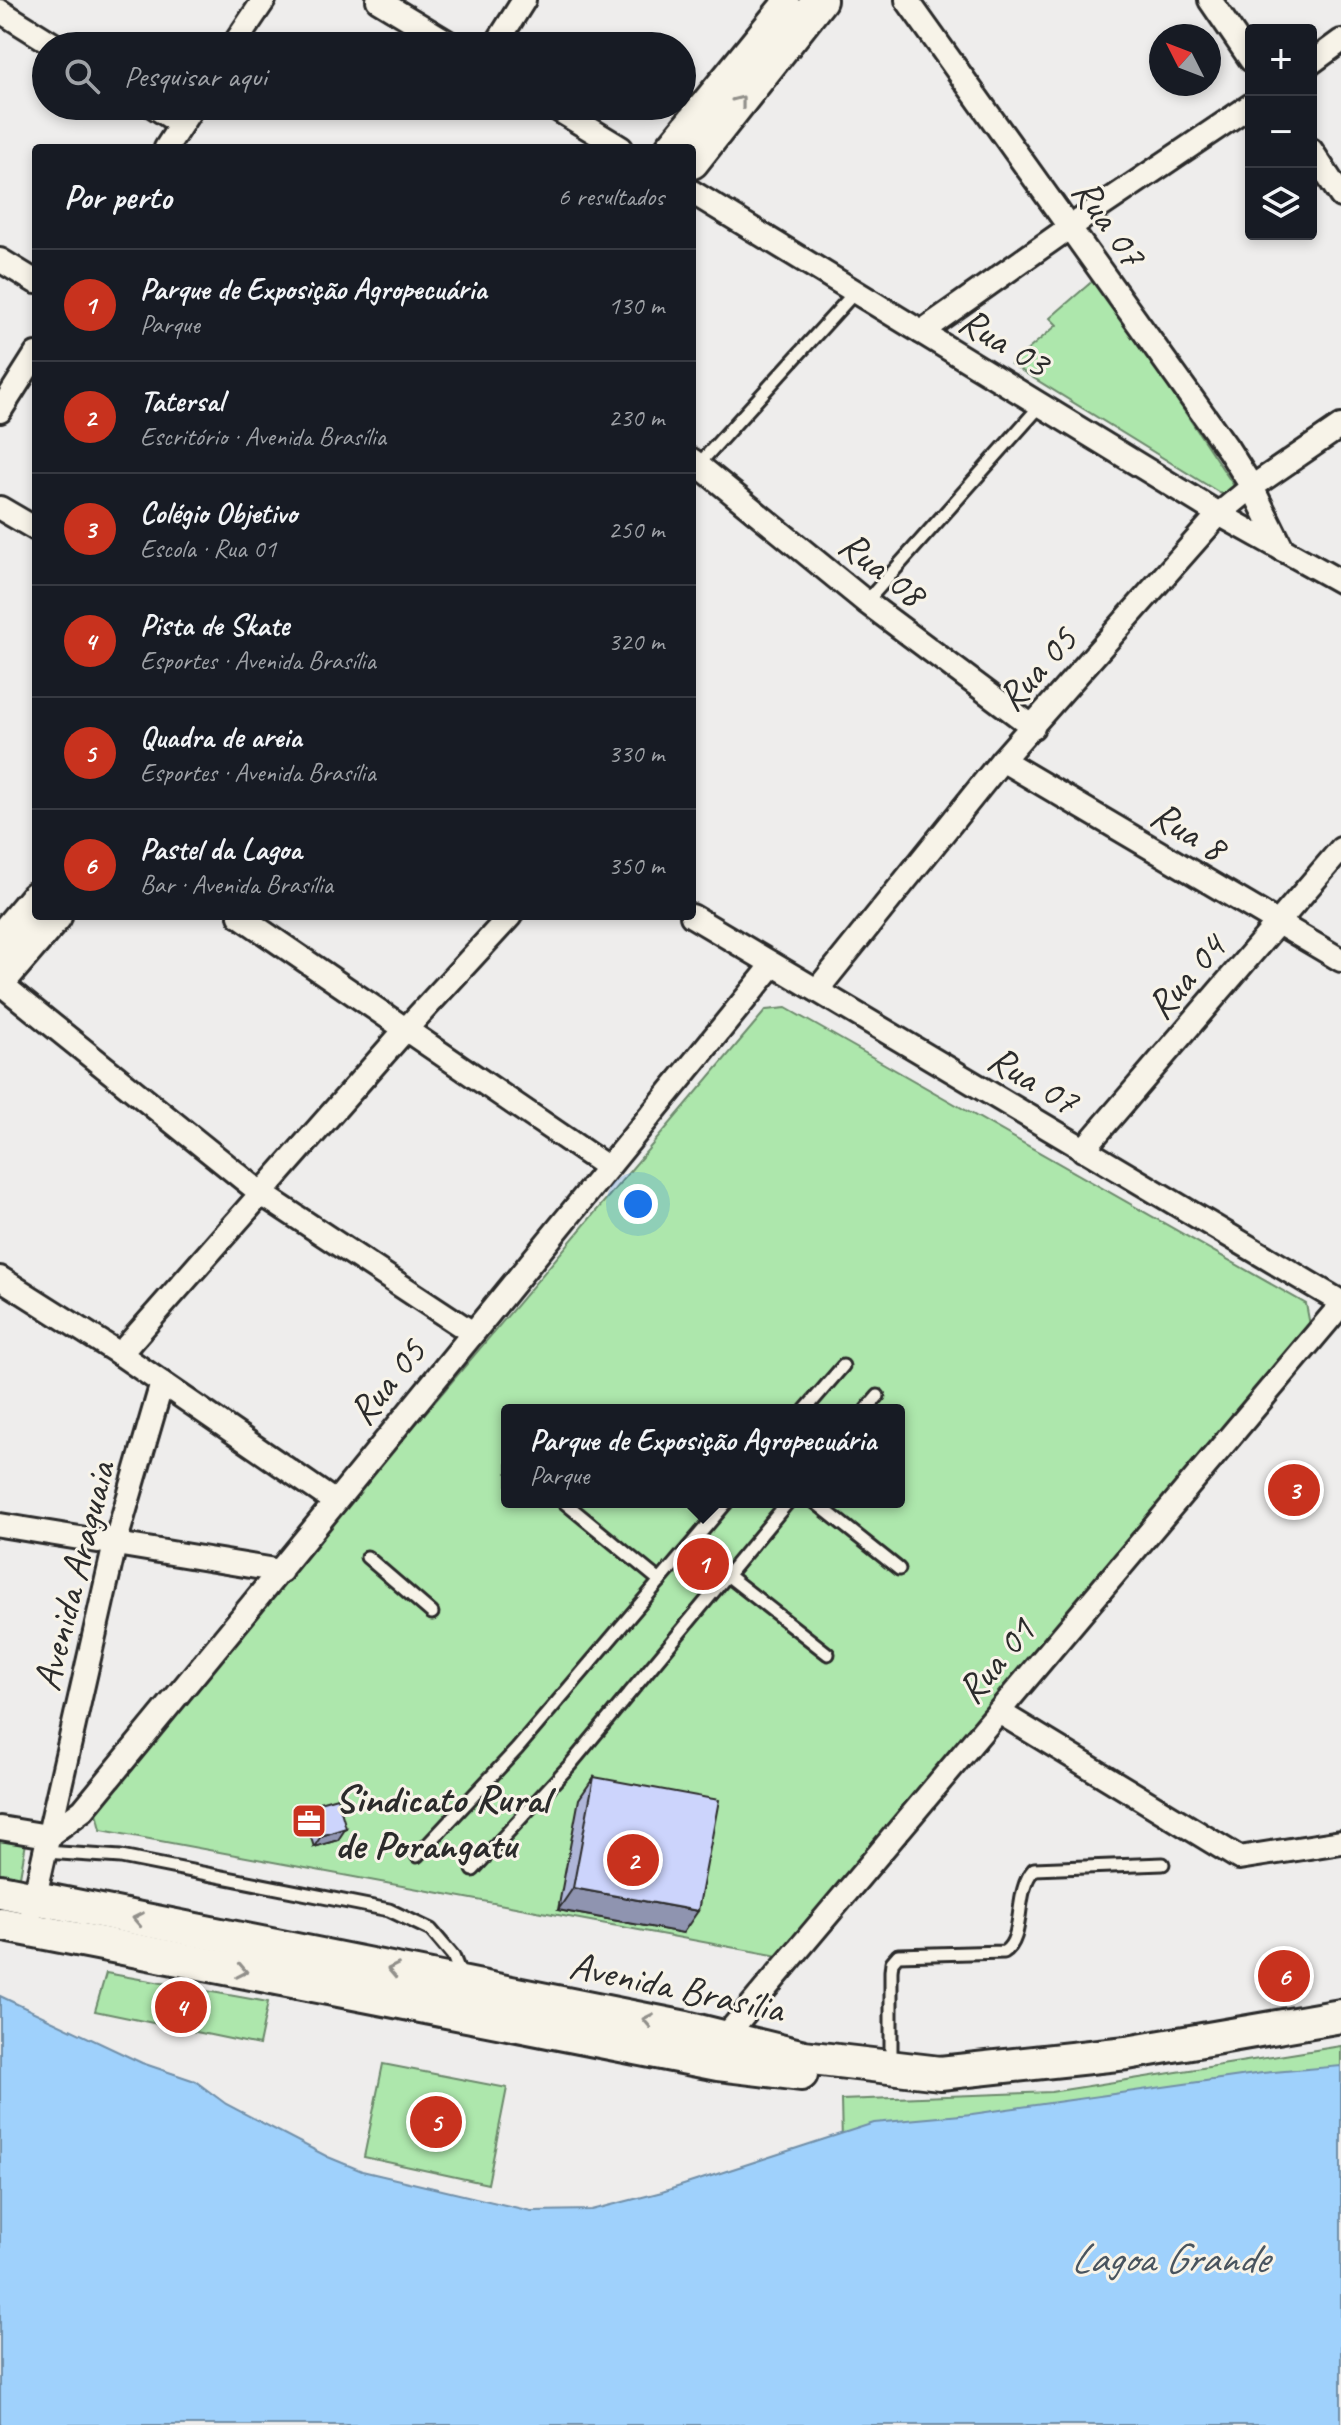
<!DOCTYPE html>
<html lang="pt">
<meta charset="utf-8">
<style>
body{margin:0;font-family:Caveat,sans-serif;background:#20242c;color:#f1f3f6}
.controls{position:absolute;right:24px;top:24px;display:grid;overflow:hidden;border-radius:8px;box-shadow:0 4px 12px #0003}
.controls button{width:72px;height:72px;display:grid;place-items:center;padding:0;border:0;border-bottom:2px solid #363941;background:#171b24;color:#f1f3f6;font:40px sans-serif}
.compass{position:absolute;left:1149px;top:24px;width:72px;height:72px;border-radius:50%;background:#171b24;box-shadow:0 4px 12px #0003;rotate:312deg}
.you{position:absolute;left:638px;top:1204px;width:28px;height:28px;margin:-20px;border:6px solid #fff;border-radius:50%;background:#1a73e8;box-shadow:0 0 0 12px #1a73e833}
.badge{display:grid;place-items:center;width:52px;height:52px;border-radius:50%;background:#c8321e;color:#fff;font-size:26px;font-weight:700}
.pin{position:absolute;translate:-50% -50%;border:4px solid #fff;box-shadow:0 2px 8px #0006}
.popup{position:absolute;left:501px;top:1404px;width:404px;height:104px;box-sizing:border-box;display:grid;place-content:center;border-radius:8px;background:#171b24;filter:drop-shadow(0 2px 6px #0005);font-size:26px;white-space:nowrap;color:#9ea1a6}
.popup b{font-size:30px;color:#f1f3f6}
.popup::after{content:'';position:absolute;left:50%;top:100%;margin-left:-16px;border:16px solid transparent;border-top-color:#171b24}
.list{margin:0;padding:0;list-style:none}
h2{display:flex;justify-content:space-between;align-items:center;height:104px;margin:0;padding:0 32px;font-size:34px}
h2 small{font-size:26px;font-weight:400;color:#9ea1a6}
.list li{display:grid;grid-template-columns:52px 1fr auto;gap:24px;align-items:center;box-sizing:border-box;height:112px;padding:0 32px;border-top:2px solid #363941}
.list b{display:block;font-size:30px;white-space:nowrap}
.list p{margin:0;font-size:26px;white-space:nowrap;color:#9ea1a6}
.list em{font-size:26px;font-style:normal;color:#9ea1a6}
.icon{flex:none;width:44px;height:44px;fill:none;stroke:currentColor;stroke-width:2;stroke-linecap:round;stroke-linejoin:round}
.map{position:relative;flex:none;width:1341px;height:2425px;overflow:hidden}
.search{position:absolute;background:#171b24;box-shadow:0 4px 12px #0003;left:32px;top:32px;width:664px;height:88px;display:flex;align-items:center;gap:20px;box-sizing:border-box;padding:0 28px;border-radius:44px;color:#9ea1a6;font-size:30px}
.panel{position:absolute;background:#171b24;box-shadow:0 4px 12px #0003;left:32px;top:144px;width:664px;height:776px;border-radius:8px}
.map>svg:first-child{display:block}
.green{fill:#ade7ac;stroke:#6c896c;stroke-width:2;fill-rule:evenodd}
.water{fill:#9fd1fc;stroke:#718fa8;stroke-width:2}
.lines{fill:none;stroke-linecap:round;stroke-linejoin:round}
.service-casing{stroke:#2b2b2b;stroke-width:17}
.minor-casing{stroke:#2b2b2b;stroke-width:28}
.secondary-casing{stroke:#2b2b2b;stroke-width:38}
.service{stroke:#f7f3e8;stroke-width:11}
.minor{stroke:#f7f3e8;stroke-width:22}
.secondary{stroke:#f7f3e8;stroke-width:32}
.wall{fill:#afb6d9;stroke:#2b2b2b;stroke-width:2}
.shaded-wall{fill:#8f94b0;stroke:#2b2b2b;stroke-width:2}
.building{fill:#ccd4fc;stroke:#2b2b2b;stroke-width:2}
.oneway{stroke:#918f8a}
.labels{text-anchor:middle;stroke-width:6;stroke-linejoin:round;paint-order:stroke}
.street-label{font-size:40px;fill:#2b2b2b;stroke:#f7f3e8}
.poi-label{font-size:40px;font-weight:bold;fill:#2b2b2b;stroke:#f7f3e8;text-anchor:start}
.water-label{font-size:42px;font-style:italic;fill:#48545f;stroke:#f7f3e8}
</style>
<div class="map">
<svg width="1341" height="2425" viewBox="0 0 1341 2425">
<rect width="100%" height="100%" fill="#eeedec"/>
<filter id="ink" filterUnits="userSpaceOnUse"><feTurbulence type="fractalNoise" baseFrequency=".0125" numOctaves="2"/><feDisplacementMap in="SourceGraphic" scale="16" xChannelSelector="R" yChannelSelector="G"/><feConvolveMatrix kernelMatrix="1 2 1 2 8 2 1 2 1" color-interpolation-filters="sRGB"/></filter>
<g filter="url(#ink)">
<g class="green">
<polygon points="1096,278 1236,489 1228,498 1011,364 1057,325 1050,318"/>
<path d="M786,1008L1306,1304L1310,1325L778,1956L101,1830L95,1804L766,1010ZM507,1410H899V1502H507Z"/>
<polygon points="0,1839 26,1843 19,1882 0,1879"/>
<polygon points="106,1973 268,2002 259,2045 95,2011"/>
<polygon points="1341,2046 1341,2078 842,2142 841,2100 1051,2092"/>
<polygon points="383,2064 507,2088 488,2184 364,2157"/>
</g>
<polygon class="water" points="0,1996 142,2063 195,2081 226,2104 328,2157 362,2171 531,2211 592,2210 662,2192 874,2123 972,2114 1262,2073 1341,2066 1341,2425 0,2425"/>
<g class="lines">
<defs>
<g id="service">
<polyline points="698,465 855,292"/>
<polyline points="866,602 1041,405"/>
<polyline points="805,1410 843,1366"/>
<polyline points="866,1410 878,1396"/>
<polyline points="564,1502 660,1581"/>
<polyline points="815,1502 899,1569"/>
<polyline points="367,1557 432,1613"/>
<polyline points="727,1575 828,1654"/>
<polyline points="45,1852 121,1857 389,1910 431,1930 453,1956 462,1978"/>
<polyline points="417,1856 517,1749 727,1502"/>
<polyline points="473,1870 570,1765 788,1502"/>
<path d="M891,2064V1971L892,1962L898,1955L1004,1952C1026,1939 1013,1892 1034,1869L1163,1864"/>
</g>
<g id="minor">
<polyline points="378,0 454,46"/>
<polyline points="907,0 1228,449 1252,487 1283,550"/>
<polyline points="1210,0 1251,60"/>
<polyline points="0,11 56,46"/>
<polyline points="233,46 264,0"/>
<polyline points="495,46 524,0"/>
<polyline points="1311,63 1341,41"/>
<polyline points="153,106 181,124"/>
<polyline points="552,106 621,148"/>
<polyline points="166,148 193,106"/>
<polyline points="1311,150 1341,196"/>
<polyline points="692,192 1219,514 1341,582"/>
<polyline points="0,260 36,282"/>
<polyline points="921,332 1070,227 1251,105"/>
<polyline points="0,411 36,354"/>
<polyline points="692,460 866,602 1033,727"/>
<polyline points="0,508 36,529"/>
<polyline points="1002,760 1341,960"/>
<polyline points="240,916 607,1167"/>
<polyline points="692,916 1341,1302"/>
<polyline points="0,983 262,1194 471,1332"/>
<polyline points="817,990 1002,760 1219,514 1252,487 1341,426"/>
<polyline points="1083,1150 1341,849"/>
<polyline points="0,1278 120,1354 335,1502"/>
<polyline points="120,1354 406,1029 510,916"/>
<polyline points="0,1525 281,1571"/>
<polyline points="999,1712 1239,1858 1341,1842"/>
<path d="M0,1828L48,1836L83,1810C315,1530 542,1246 773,965"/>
<polyline points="32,1909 115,1544 162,1383"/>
<polyline points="718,2045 1341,1305"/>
</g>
<g id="secondary">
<polyline points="672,148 785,9"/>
<polyline points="692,162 820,0"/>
<polyline points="0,941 36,898"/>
<polyline points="0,980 55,916"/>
<polyline points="0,1891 686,2028 804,2057 940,2073 1127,2053 1341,2016"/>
<polyline points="0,1924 718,2064 801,2074"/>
</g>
</defs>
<use href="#service" class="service-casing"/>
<use href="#minor" class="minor-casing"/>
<use href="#secondary" class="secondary-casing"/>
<use href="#service" class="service"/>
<use href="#minor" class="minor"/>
<use href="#secondary" class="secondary"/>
</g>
<g class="wall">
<polygon points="594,1777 683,1933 558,1910 579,1799"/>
<polygon points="312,1804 338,1840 314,1847 304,1816"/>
</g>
<g class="shaded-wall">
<polygon points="346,1828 338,1840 314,1847 321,1836"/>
<polygon points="573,1888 698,1911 683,1933 558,1910"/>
</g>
<g class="building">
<polygon points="594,1777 719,1800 698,1911 573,1888"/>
<polygon points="337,1797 346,1828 321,1836 312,1804"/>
</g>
<defs><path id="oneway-chevron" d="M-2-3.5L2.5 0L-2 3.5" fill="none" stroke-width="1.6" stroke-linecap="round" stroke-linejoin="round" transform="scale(2)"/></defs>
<g class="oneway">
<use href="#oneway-chevron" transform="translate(740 101) rotate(-52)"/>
<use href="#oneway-chevron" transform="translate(138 1919) rotate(-169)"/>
<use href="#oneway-chevron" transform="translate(393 1970) rotate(-169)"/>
<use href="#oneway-chevron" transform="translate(242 1971) rotate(11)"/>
<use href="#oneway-chevron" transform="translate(648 2020) rotate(-169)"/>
</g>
</g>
<defs>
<symbol id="office-square" viewBox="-11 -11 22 22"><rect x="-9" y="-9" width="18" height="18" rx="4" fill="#c8321e" stroke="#f7f3e8"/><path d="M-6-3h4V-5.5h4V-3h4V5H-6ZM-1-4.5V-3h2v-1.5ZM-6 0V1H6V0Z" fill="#fff"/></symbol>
</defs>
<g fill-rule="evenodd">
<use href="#office-square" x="289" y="1801" width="40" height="40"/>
</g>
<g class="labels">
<g class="street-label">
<text transform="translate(1110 222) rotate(55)" y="14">Rua 07</text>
<text transform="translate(1005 341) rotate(31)" y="14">Rua 03</text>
<text transform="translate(883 568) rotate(38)" y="14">Rua 08</text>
<text transform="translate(1036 668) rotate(-48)" y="14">Rua 05</text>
<text transform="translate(1189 830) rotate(31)" y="14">Rua 8</text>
<text transform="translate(1185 976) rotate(-49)" y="14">Rua 04</text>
<text transform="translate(1034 1079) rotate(31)" y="14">Rua 07</text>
<text transform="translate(386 1381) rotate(-51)" y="14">Rua 05</text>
<text transform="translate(73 1576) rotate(-76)" y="14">Avenida Araguaia</text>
<text transform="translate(995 1660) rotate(-50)" y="14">Rua 01</text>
<text transform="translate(677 1986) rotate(12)" y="14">Avenida Brasília</text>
</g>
<g class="poi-label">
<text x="335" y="1812">Sindicato Rural<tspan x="335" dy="46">de Porangatu</tspan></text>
</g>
<g class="water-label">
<text x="1169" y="2272">Lagoa Grande</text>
</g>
</g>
</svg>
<div class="controls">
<button>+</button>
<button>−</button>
<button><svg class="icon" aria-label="layers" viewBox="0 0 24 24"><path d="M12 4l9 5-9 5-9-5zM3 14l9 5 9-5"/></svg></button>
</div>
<svg class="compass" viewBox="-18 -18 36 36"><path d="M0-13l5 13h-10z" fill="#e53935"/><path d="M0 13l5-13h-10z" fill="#9ea1a6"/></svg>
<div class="you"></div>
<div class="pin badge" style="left:703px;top:1564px">1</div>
<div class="popup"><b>Parque de Exposição Agropecuária</b>Parque</div>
<div class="pin badge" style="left:633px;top:1860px">2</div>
<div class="pin badge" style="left:1294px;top:1490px">3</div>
<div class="pin badge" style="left:181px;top:2007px">4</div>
<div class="pin badge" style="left:436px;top:2122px">5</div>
<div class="pin badge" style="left:1284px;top:1976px">6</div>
<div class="search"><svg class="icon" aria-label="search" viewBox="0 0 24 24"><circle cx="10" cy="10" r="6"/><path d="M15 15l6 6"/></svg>Pesquisar aqui</div>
<section class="panel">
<h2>Por perto<small>6 resultados</small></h2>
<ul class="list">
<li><span class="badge">1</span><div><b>Parque de Exposição Agropecuária</b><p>Parque</p></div><em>130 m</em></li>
<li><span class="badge">2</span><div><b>Tatersal</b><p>Escritório · Avenida Brasília</p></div><em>230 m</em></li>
<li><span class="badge">3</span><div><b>Colégio Objetivo</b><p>Escola · Rua 01</p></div><em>250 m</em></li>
<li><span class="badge">4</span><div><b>Pista de Skate</b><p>Esportes · Avenida Brasília</p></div><em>320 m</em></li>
<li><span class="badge">5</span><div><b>Quadra de areia</b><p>Esportes · Avenida Brasília</p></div><em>330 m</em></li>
<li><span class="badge">6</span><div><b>Pastel da Lagoa</b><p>Bar · Avenida Brasília</p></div><em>350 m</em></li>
</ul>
</section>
</div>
